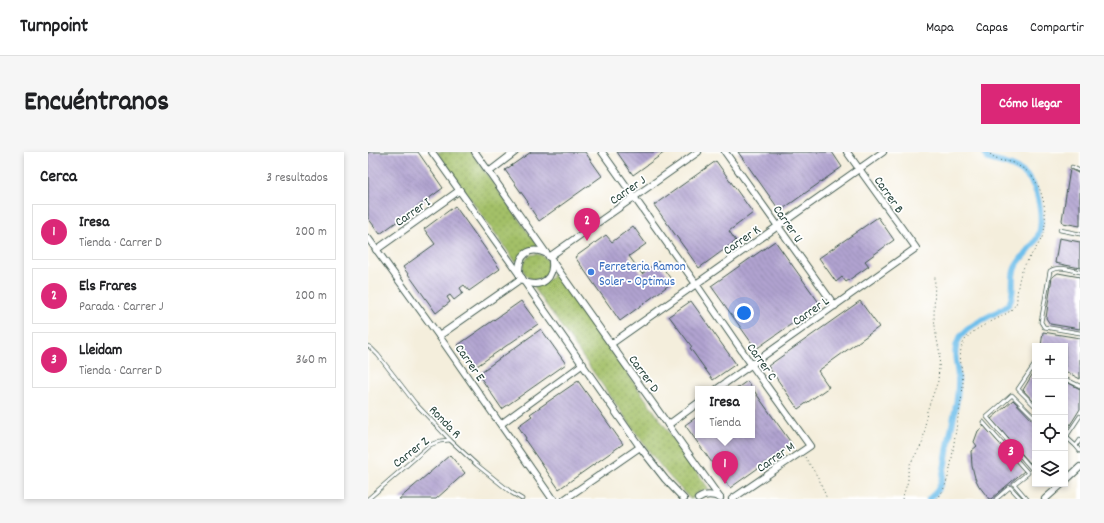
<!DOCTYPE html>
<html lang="es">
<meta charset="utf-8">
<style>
body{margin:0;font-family:Dekko,sans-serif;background:#f6f6f6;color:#202124}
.controls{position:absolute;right:12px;bottom:12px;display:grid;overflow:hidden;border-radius:0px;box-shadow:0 2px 6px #0003}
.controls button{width:36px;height:36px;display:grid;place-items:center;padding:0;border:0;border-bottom:1px solid #e0e0e0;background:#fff;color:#202124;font:20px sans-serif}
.you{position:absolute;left:376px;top:161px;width:14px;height:14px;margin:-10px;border:3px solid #fff;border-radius:50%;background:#1a73e8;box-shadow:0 0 0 6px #1a73e833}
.badge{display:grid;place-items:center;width:26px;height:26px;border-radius:50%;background:#db2777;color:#fff;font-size:13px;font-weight:700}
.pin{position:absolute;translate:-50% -33px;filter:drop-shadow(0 1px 2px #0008)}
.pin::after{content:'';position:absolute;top:21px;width:14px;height:12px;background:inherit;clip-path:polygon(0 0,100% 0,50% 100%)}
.popup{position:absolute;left:327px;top:234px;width:60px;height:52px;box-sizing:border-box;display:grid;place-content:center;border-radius:0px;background:#fff;filter:drop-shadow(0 1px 3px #0005);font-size:13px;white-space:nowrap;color:#757577}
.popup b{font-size:15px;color:#202124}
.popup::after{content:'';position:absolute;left:50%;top:100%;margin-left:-8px;border:8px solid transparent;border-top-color:#fff}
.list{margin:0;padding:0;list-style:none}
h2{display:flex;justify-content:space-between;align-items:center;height:52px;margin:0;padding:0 16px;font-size:17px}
h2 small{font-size:13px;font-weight:400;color:#757577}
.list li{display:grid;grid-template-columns:26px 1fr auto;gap:12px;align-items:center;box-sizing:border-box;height:56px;margin:0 8px 8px;padding:0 8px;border:1px solid #e0e0e0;border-radius:0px}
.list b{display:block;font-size:15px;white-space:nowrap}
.list p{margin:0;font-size:13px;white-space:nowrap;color:#757577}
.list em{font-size:13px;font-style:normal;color:#757577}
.icon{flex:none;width:22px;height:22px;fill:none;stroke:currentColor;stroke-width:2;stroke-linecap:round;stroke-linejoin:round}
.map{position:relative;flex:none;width:712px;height:347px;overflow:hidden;border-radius:0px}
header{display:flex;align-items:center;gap:24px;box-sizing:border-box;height:56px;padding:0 20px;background:#fff;border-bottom:1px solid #e0e0e0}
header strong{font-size:19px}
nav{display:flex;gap:22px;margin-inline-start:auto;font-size:14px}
.intro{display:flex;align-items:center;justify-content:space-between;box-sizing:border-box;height:96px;padding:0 24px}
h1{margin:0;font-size:28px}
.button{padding:10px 18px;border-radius:0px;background:#db2777;color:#fff;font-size:14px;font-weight:700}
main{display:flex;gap:24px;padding:0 24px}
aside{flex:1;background:#fff;border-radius:0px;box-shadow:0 2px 6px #0003}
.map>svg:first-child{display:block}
.grass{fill:url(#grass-dots);stroke:#617e4e}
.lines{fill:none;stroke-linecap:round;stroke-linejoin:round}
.canal{stroke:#70bfeb;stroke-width:6}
.building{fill:url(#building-back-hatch)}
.service-casing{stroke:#3f584d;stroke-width:4.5}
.minor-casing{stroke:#3f584d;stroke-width:8}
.path{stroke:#3f584d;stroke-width:1;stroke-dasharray:1 3;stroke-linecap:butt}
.service{stroke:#fff;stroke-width:3}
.minor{stroke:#fff;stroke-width:6}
.shop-dot{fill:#3f7fe0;stroke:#fff;stroke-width:1.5}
.labels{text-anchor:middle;stroke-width:3.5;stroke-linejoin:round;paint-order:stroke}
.street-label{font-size:13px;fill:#1f3d34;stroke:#fff}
.shop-label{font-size:13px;fill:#366cbe;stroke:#fff;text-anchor:start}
</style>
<header>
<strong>Turnpoint</strong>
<nav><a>Mapa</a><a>Capas</a><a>Compartir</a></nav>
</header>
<div class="intro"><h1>Encuéntranos</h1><a class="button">Cómo llegar</a></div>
<main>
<aside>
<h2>Cerca<small>3 resultados</small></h2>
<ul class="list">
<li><span class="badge">1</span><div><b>Iresa</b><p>Tienda · Carrer D</p></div><em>200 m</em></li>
<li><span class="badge">2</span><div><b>Els Frares</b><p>Parada · Carrer J</p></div><em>200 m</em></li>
<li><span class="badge">3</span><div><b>Lleidam</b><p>Tienda · Carrer D</p></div><em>360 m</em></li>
</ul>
</aside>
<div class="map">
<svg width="712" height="347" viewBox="0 0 712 347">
<defs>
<pattern id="grass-dots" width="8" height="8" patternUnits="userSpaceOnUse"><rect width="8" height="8" fill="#a3c067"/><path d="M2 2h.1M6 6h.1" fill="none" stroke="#849d56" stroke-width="1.8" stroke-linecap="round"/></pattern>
<pattern id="building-back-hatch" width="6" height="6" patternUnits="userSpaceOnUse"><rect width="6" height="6" fill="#b1a3d0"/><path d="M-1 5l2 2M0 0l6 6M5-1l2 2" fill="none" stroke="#8f86aa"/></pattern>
</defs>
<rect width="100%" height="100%" fill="#fff"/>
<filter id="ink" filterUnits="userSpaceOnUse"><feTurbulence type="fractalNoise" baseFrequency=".025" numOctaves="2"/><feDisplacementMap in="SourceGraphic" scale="8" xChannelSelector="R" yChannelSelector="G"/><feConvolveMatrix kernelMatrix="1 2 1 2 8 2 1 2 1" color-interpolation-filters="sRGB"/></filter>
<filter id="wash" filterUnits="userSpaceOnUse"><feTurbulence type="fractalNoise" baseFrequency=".012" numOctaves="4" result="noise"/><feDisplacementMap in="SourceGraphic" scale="16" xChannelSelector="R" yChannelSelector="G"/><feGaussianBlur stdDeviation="0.9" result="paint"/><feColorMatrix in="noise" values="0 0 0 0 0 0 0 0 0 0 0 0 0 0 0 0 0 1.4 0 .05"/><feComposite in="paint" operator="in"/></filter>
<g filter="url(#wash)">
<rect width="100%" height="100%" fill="#f4eedc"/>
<g class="grass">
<polygon points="69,0 103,0 169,93 169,96 149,109 147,109"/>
<circle cx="168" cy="115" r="13"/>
<path d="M186,120H188L341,337C333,338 329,341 324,347H322L301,324L283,302L167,137L166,135L167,134L183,126Z"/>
</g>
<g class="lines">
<path class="canal" d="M561,347L569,339L573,331C577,315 579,299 582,283C586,264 591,244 590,225C589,211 583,197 593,184C605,169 626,164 641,152C648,141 642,127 647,116C652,105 664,97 669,86C677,70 671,34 657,22C647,13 633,11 620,7L617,0"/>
</g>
<g id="blocks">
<g class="building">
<polygon points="0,0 50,0 75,36 12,82 0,66"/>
<polygon points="163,0 217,0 234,24 171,69 159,51 160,50 137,18"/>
<polygon points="249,0 297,0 265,23"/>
<polygon points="370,0 464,0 474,15 412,59"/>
<polygon points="348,9 385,61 361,79 368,89 331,116 286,53"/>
<polygon points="702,17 712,22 712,74 695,71 694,68"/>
<polygon points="87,54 132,117 101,139 96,133 92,136 95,141 86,148 82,143 79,145 82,150 68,161 35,115 67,92 56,77"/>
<polygon points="510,65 526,88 497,109 501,114 478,130 474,125 468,130 451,106"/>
<polygon points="265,74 278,92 261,104 274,122 290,109 305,130 252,169 207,105 238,83 244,90"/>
<polygon points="691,86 712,90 712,116 687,111"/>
<polygon points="407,89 452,152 388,197 343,134"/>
<polygon points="690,121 712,125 712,177 682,172 678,166 684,125"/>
<polygon points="153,149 170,172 106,216 90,193"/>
<polygon points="323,149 368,212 345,228 322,196 324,195 301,164"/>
<polygon points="492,149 511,175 450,219 461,235 430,257 400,214"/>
<polygon points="173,177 198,212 134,257 110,222"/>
<polygon points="675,180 712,186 712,227 697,219 697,194 673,194"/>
<polygon points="667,218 667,251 655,238"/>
<polygon points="210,229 255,292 191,337 157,288 158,286 150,274 164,264 162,262"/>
<polygon points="379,229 424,292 362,336 317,273 330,264 330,283 384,283 384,237 368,237"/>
<polygon points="697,229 712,237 712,257 697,281"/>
<polygon points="645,248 667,271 667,306 662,311 623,267"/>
<polygon points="616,274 656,319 623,347 621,347 611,334 607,326 604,314 603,299 609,294 606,290 610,279"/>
<polygon points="82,303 97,321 68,347 31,347"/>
</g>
</g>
</g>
<g filter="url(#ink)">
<use href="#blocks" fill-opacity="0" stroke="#3f584d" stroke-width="1"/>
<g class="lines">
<defs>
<g id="service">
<polyline points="704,15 712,19"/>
<polyline points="692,78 712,82"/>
<path d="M712,120C703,118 690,113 682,119L673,170L676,175L712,181"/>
<polyline points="0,194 3,196 10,203 47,251 82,288 109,313 144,341 154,347"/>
<polyline points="667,212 650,237 667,254"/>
<polyline points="697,227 712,234"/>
<polyline points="667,266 644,243 619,265 663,316 667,313"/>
<polyline points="615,270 660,321 646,332 659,347"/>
<polyline points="712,288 708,294 712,299"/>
<polyline points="708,294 698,285 712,264"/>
<polyline points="0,347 62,293 72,289 82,288"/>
<polyline points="628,347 642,335 653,347"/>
</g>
<g id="minor">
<polyline points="64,0 151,122"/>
<polyline points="107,0 178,101"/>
<polyline points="234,0 328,132 383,212 442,294 364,347"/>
<polyline points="357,0 467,154"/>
<polyline points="121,20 147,0"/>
<polyline points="0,86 71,184 183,345 186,347"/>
<polyline points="8,98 92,38"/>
<path d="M179,102C161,93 150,103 151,122L272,295L297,327L316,347"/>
<polyline points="181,105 330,0"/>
<polyline points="184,109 352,346"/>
<path d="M157,130C174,136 186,127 184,108"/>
<polyline points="71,184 154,126"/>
<polyline points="243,192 515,0"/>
<polyline points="349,237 548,96 479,0"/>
<polyline points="133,272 215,212"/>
<polyline points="300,273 330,251"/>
<polyline points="697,329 712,315"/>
<polyline points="197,347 272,295"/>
<path d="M330,347C337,342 344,342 352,346"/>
<polyline points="677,347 694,332"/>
</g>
</defs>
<use href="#service" class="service-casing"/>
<use href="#minor" class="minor-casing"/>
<g class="path">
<polyline points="437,305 451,327 459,347"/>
<polyline points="534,347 540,329 540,320 542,312 555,290 559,259 570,229 572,202 568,183 566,165 567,124"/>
<path d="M569,347C584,330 584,299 588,278C590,263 594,248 595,233C595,221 591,209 593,197C598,176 626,171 642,159C644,157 647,154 648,152C649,150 649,146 649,143C650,134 651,125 655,117C660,105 670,96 675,83C681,63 675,29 656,17C652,15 649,13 645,11C636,8 631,10 623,4L622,0"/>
</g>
<use href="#service" class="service"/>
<use href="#minor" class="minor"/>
</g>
</g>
<circle class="shop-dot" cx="223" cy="120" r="4"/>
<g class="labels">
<g class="street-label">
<text transform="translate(259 37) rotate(-35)" y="5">Carrer J</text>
<text transform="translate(522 42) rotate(55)" y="5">Carrer B</text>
<text transform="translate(44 59) rotate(-35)" y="5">Carrer I</text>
<text transform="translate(421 71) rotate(55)" y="5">Carrer U</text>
<text transform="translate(373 87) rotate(-35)" y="5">Carrer K</text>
<text transform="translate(442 158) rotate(-35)" y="5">Carrer L</text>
<text transform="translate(395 209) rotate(55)" y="5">Carrer C</text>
<text transform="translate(103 210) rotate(55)" y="5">Carrer E</text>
<text transform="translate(277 221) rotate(54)" y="5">Carrer D</text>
<text transform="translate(78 269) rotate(46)" y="5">Ronda R</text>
<text transform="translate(42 299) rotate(-38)" y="5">Carrer Z</text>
<text transform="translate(407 304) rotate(-35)" y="5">Carrer M</text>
</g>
<g class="shop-label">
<text x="231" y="118">Ferreteria Ramon<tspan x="231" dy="15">Soler - Optimus</tspan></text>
</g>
</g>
</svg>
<div class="controls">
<button>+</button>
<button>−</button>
<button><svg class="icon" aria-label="locate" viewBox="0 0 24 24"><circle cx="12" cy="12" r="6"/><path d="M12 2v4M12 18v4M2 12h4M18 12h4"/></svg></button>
<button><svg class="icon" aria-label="layers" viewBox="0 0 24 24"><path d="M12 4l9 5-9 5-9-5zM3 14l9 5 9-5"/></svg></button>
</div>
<div class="you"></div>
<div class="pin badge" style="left:357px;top:332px">1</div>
<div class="popup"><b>Iresa</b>Tienda</div>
<div class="pin badge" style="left:219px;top:89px">2</div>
<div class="pin badge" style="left:643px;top:320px">3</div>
</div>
</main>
